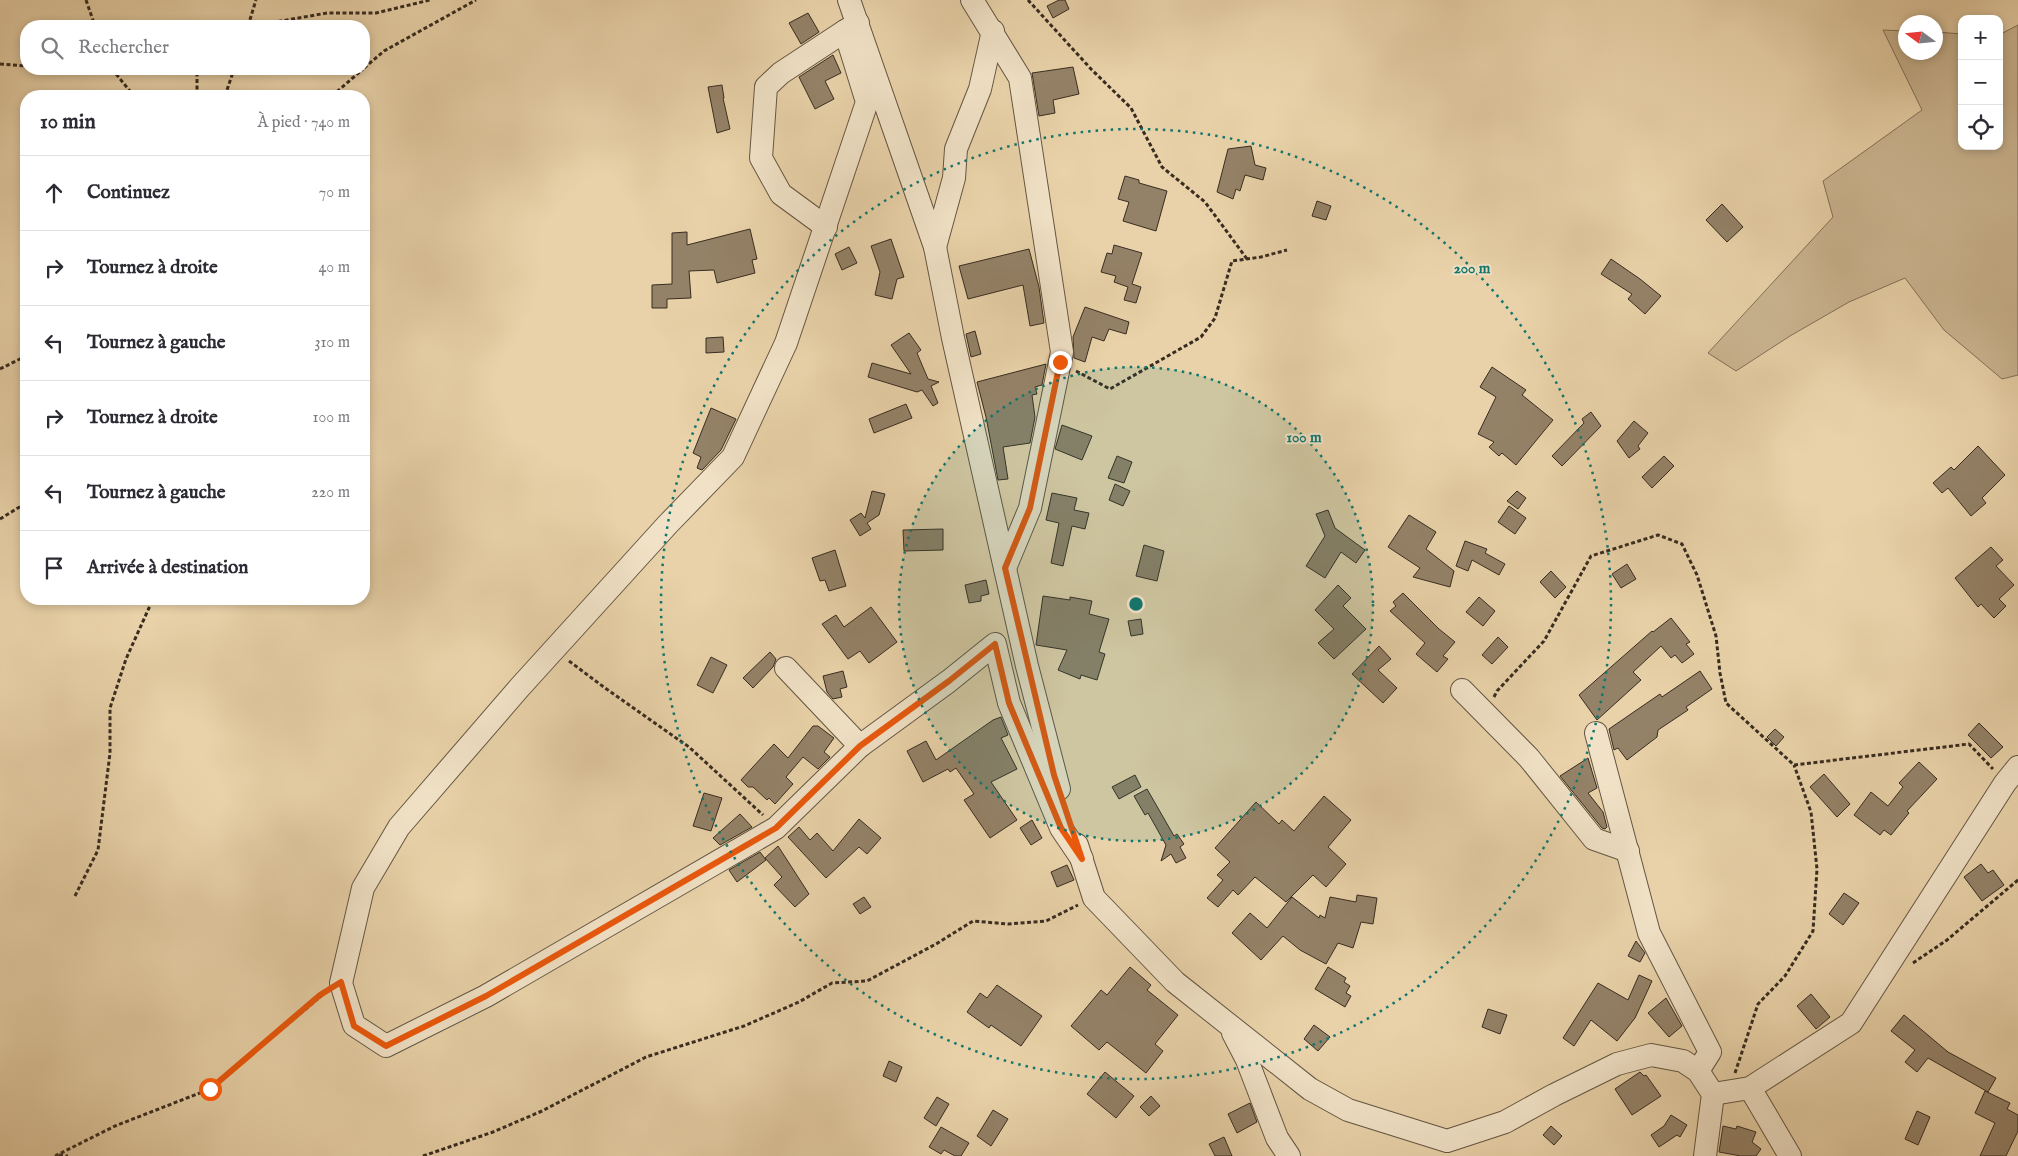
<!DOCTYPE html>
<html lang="fr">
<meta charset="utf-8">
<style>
body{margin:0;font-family:"IM FELL English",serif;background:#f7f7f7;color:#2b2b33}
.controls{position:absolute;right:15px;top:15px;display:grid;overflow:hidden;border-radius:10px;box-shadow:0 2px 8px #0003}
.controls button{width:45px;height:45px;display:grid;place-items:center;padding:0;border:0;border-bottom:1px solid #e1e1e2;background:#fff;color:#2b2b33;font:25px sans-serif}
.compass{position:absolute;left:1898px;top:15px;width:45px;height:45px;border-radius:50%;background:#fff;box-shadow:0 2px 8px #0003;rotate:285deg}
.stop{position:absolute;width:15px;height:15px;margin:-11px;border:4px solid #ea580c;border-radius:50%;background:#fff}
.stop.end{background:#ea580c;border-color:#fff;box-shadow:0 1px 5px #0008}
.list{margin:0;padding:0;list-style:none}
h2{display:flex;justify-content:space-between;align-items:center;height:65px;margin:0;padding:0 20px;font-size:21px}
h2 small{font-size:16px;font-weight:400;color:#7c7c81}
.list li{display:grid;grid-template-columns:32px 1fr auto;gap:15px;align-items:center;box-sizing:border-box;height:75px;padding:0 20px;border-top:1px solid #e1e1e2}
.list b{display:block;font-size:19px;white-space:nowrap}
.list em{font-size:16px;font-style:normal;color:#7c7c81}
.icon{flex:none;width:28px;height:28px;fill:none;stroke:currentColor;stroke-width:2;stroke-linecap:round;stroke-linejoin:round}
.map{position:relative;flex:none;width:2018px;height:1156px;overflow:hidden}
.search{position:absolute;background:#fff;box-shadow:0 2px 8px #0003;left:20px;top:20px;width:350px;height:55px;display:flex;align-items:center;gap:12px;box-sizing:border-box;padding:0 18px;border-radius:20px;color:#7c7c81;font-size:19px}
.panel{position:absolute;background:#fff;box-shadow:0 2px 8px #0003;left:20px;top:90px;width:350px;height:515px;border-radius:20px}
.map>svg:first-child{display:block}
.green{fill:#cbb692;stroke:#82715a}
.building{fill:#948268;stroke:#382c21}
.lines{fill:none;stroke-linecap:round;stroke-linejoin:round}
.minor-casing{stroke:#645643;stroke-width:24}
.path{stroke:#382c21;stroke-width:3;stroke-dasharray:4 2.5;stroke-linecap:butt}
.minor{stroke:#f1e2c7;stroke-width:22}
.route{stroke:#ea580c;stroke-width:6}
.ring{fill:none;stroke:#0f766e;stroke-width:2.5;stroke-dasharray:2.5 5}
.centre{fill:#0f766e;stroke:#f1e2c7;stroke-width:2.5}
.ring-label{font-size:15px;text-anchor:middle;font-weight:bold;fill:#0f766e;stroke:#f1e2c7;stroke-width:4;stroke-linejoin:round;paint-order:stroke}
</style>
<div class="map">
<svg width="2018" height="1156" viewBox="0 0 2018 1156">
<rect width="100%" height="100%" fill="#e9d2a9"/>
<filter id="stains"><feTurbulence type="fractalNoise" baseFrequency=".004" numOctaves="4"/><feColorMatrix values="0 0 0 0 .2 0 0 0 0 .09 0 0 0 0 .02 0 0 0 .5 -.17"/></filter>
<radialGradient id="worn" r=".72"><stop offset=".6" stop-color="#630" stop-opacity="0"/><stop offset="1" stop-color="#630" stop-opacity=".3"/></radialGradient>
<polygon class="green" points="2018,25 2018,375 2002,379 1944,330 1905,278 1849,302 1790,336 1736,371 1708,353 1833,217 1823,181 1922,110 1883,30 1905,31 1906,52 1936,52 1936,32 1962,34 1962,146 1999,146 1999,35"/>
<g class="building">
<polygon points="1059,0 1065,0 1069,9 1053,18 1047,6"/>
<polygon points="808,13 819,32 801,44 789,23"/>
<polygon points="833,55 841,73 825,81 834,99 815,109 799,77"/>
<polygon points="1073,67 1079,94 1053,100 1055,113 1039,116 1032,73"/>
<polygon points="722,85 724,98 723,98 730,129 717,133 708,87"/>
<polygon points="1251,146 1255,165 1266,168 1263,180 1245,175 1240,191 1236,189 1233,199 1217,192 1228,149"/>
<polygon points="1125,176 1139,180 1139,183 1167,191 1156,231 1123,221 1129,202 1118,199"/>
<polygon points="1317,201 1331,206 1326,220 1312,216"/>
<polygon points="1722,204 1743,227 1727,242 1706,220"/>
<polygon points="750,229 757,259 752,260 755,273 717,283 714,270 689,271 691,298 667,299 667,308 652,308 652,285 672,284 672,233 687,232 687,245"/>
<polygon points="891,239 904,277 897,279 892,299 875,295 880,272 871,246"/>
<polygon points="1114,245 1142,253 1132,284 1141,287 1136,303 1124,300 1128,287 1114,282 1116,276 1101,272 1107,253 1112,254"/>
<polygon points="849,247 857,263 842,270 835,254"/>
<polygon points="1029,249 1039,287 1044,323 1030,326 1023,285 968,299 959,266"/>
<polygon points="1611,259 1640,279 1661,296 1645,314 1628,299 1632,294 1601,274"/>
<polygon points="1085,307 1129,322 1126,334 1109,329 1104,341 1092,337 1085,362 1074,358 1073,337"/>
<polygon points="975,331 981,354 971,357 966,334"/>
<polygon points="909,333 921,350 917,353 928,379 939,382 931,386 938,403 933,406 922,390 917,392 868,377 872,363 911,374 891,345"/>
<polygon points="723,337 724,352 706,353 706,338"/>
<polygon points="1046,364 1042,385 1035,387 1037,394 1032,395 1035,417 1030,443 1003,447 1008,479 998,480 986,417 977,382"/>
<polygon points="1492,367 1526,390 1522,395 1553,420 1516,465 1502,453 1499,456 1489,447 1494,442 1478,434 1496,397 1480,387"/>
<polygon points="906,404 912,418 874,433 869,419"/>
<polygon points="711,408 736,419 721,450 702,470 697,468 701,457 693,453"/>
<polygon points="1591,412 1601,426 1562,466 1552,456 1584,423 1582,419"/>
<polygon points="1634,421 1648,433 1638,446 1640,449 1629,458 1617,441"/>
<polygon points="1062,425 1092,436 1082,460 1055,449"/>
<polygon points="1978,446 2005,475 1982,498 1986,503 1971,516 1948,488 1942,493 1933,483 1951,467 1954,470"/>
<polygon points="1117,456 1132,462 1124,483 1108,478"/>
<polygon points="1664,456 1674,466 1652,488 1642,477"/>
<polygon points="1115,484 1130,491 1123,506 1109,500"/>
<polygon points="872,491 885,494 879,515 867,523 871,529 860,536 850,520 861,513 865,518"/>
<polygon points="1517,491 1526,498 1518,509 1507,501"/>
<polygon points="1052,493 1077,498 1074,510 1089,513 1085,529 1072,526 1063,566 1051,563 1059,523 1046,520"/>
<polygon points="1509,506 1526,518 1515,534 1498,522"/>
<polygon points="1328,510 1335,528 1365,550 1356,563 1341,552 1325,578 1306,566 1325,536 1316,514"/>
<polygon points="1409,515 1436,532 1426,549 1454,571 1450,587 1413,577 1420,568 1388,547"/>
<polygon points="943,529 943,550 904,551 903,530"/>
<polygon points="1465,541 1487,549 1485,553 1505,564 1499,575 1472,560 1468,571 1456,566"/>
<polygon points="1144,545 1164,551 1157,581 1136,576"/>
<polygon points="1991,547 2003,560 1996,566 2014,585 1999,599 2006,606 1994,618 1981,604 1978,607 1955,578"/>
<polygon points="835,550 846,586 829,591 825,580 820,581 812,558"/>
<polygon points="1627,564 1636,579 1621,588 1612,574"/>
<polygon points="1551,571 1566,587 1555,598 1540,582"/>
<polygon points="986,580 989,594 981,596 981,601 969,603 965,585"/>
<polygon points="1338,585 1351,598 1343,606 1366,629 1334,659 1318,643 1334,629 1315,610"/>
<polygon points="1403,593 1439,629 1455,642 1443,656 1448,659 1437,672 1416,654 1425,643 1390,611 1396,606 1393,602"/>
<polygon points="1043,596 1070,600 1070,597 1092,601 1089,614 1109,619 1099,652 1105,654 1097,680 1081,675 1080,679 1058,670 1067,650 1036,645"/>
<polygon points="1479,597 1495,611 1483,626 1466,612"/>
<polygon points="871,607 897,642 869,663 860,651 848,659 822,624 836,615 844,627"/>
<polygon points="1671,618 1690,642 1686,644 1694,654 1682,663 1675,655 1671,658 1661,646 1633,672 1641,680 1597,720 1579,695 1652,631 1653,632"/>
<polygon points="1141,619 1143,634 1131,636 1128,621"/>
<polygon points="1498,637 1508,647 1492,664 1482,655"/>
<polygon points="1379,646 1391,659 1378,670 1397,688 1383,703 1352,674"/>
<polygon points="770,652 776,659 773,667 753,688 743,678"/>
<polygon points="711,657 727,665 713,693 697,685"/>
<polygon points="843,671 847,687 840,689 842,697 833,699 827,692 823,676"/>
<polygon points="1700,671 1712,689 1686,707 1688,710 1658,730 1657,737 1627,760 1618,748 1614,750 1609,729 1660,694 1662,697"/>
<polygon points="1001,717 1008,735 1001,738 1017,769 991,782 1017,820 990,838 964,800 974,794 956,768 950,772 948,769 923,782 907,751 926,741 936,760 993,720"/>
<polygon points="1979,723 2003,747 1991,758 1968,735"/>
<polygon points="813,726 818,726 834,738 824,752 830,757 818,769 803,757 786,777 793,784 775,804 769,798 767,800 753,787 748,787 741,780 774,744 788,758"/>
<polygon points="1775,729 1784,737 1776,746 1767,737"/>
<polygon points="1588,758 1597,788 1588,793 1603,812 1607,827 1605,829 1602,828 1560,776"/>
<polygon points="1919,762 1937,779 1907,811 1909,813 1891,835 1884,830 1880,835 1854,815 1871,792 1888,806 1903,787 1899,783"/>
<polygon points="1824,774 1850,804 1837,817 1810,787"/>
<polygon points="1135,775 1141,787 1119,799 1112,787"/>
<polygon points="1147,789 1174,836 1177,834 1184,844 1180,847 1186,858 1176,863 1171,854 1161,861 1166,845 1148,813 1145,815 1134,796"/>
<polygon points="704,793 722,798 711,831 693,826"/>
<polygon points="1324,796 1351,820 1328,847 1346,864 1326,887 1313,875 1286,902 1255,877 1238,895 1233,890 1218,907 1207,898 1223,880 1217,875 1230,862 1215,848 1256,802 1279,824 1282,820 1294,831"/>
<polygon points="740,814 752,827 720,845 713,838"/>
<polygon points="859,819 881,838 867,854 859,847 826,878 788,837 799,827 810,840 817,833 833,851"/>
<polygon points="1032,820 1042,838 1031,845 1020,828"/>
<polygon points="778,846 809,894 795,907 774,885 782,877 765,858"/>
<polygon points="760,852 766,860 737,882 729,870"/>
<polygon points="1981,864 1988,873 1993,870 2004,885 1982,901 1964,877"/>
<polygon points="1067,865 1074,880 1057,887 1051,872"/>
<polygon points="1844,893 1859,903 1843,925 1829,914"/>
<polygon points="1357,895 1377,898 1373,924 1361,922 1353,948 1338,943 1326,964 1300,950 1283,936 1261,960 1232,933 1250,913 1267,928 1292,897 1319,918 1320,915 1325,918 1330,897 1356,902"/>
<polygon points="864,897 871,907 860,914 853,904"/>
<polygon points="1636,941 1645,953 1640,962 1628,956"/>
<polygon points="1130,967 1151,985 1147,990 1178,1015 1155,1044 1163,1051 1146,1073 1107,1042 1099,1050 1071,1026 1101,990 1107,995"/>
<polygon points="1328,967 1346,978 1344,982 1350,986 1346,993 1351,996 1345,1007 1315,989"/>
<polygon points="1639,975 1652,981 1635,1018 1617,1041 1591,1020 1574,1046 1563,1038 1598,983 1628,1000"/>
<polygon points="997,985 1042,1016 1021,1046 991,1025 989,1028 967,1012 980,993 987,998"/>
<polygon points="1811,994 1830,1017 1816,1029 1797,1006"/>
<polygon points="1666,998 1682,1026 1669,1037 1648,1013"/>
<polygon points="1488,1009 1507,1015 1500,1034 1482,1027"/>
<polygon points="1904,1015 1948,1052 1996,1078 1988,1092 1928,1058 1917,1072 1905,1062 1915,1050 1891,1031"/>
<polygon points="1314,1025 1330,1037 1318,1051 1304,1039"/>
<polygon points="889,1061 902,1067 896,1082 883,1076"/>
<polygon points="1105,1072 1134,1096 1116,1118 1087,1094"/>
<polygon points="1640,1072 1644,1076 1646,1075 1661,1096 1632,1115 1615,1089"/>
<polygon points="1985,1091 2010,1103 2007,1109 2018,1115 2018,1131 2006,1156 1980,1156 1995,1123 1975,1113"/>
<polygon points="1151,1096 1160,1106 1149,1116 1140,1107"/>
<polygon points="937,1097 949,1104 936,1126 924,1118"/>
<polygon points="1250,1103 1257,1122 1237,1133 1228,1114"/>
<polygon points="993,1110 1008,1119 991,1146 977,1136"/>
<polygon points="1917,1111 1930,1117 1918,1145 1905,1139"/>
<polygon points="1671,1115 1687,1125 1680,1137 1677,1135 1659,1147 1651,1135 1664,1126"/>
<polygon points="1551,1126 1562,1136 1554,1145 1543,1135"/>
<polygon points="1723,1126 1736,1129 1737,1126 1756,1132 1752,1142 1761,1149 1756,1156 1741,1156 1719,1152"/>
<polygon points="941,1127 969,1143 961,1156 955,1156 944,1150 941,1154 929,1147"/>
<polygon points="1224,1137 1232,1156 1215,1156 1209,1144"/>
</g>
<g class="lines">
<defs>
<g id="minor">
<polyline points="849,0 935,247 953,338 1027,666 1059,789"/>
<polyline points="972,0 1020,78 1062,352 1030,508 1005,568"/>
<polyline points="858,23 845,31 867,102 786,343 733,457 668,524 520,687 399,827 363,888 341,983 354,1025 386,1046 486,996 776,828 860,746 949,681 995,644 1009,703 1061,828 1082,859"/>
<polyline points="826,227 781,194 761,158 766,87 781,73 845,31"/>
<polyline points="935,247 954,178 956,149 980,89 993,31"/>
<polyline points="786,668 860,746"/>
<polyline points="1462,690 1529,758 1594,839 1628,851"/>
<polyline points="1596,733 1649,933 1710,1052 1698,1071"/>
<polyline points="1077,845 1094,898 1175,982 1310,1089 1348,1110 1447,1141 1505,1122 1554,1095 1617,1064 1651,1055 1683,1061 1698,1071 1713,1094 1705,1156"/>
<polyline points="1233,1033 1247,1060 1277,1138 1289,1156"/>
<polyline points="1750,1088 1790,1156"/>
<polyline points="1713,1094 1750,1088 1851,1023 2005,783 2018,767"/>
</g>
</defs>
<use href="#minor" class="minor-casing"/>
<g class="path">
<polyline points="86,0 95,26"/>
<polyline points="1028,0 1091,69 1131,108 1162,167 1205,202 1247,259"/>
<polyline points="233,26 264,24 327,13 376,13 430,0"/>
<polyline points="248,26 256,0"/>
<polyline points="0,64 26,66"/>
<polyline points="364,68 384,51 476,0"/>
<polyline points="112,69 134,96"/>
<polyline points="197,96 197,69"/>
<polyline points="225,96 234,69"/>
<polyline points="332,96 363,69"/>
<polyline points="0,369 26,356"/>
<polyline points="1076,371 1110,389 1201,337 1215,318 1232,261 1261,257 1287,250"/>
<polyline points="0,519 26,503"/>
<polyline points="569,661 605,688 689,747 763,815"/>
<polyline points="1494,697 1497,691 1544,641 1591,556 1658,535 1682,544 1697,575 1716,636 1720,673 1726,703 1794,765 1969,744 1993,769"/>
<polyline points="75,896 98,850 110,753 110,708 126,659 153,599"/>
<polyline points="1913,963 1947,940 2018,880"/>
<polyline points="1735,1073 1758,1004 1785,976 1813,931 1817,869 1811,812 1794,765"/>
<polyline points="59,1155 68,1156"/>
<polyline points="55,1156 115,1126 210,1089 326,992"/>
<polyline points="423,1156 493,1132 542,1111 646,1057 744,1026 799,1002 832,983 867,981 936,944 973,921 1008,924 1046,921 1078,905"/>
</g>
<use href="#minor" class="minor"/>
</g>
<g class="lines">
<polyline class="route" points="210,1089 320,995 341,982 354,1026 386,1046 486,996 776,828 860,746 949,681 995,644 1009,703 1061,828 1082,859 1054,775 1005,568 1030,508 1060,362"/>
</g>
<circle cx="1136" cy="604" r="237" fill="#0f766e" fill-opacity=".12"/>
<g class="ring">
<circle cx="1136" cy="604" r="237"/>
<circle cx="1136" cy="604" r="475"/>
</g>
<circle cx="1136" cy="604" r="8" class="centre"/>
<g class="ring-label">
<text x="1472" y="273">200 m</text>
<text x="1304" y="442">100 m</text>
</g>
<rect width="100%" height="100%" filter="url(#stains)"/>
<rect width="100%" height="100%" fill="url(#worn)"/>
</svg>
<div class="controls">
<button>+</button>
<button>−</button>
<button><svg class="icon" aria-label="locate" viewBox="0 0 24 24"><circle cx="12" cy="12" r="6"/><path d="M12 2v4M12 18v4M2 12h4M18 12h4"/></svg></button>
</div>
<svg class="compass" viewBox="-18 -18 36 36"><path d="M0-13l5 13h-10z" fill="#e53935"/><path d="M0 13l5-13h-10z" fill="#7c7c81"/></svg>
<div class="stop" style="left:210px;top:1089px"></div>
<div class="stop end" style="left:1060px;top:362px"></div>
<div class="search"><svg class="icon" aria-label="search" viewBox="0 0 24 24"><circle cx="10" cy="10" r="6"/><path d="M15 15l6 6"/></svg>Rechercher</div>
<section class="panel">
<h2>10 min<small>À pied · 740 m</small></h2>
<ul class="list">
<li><svg class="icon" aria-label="ahead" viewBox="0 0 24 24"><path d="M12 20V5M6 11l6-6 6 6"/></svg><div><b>Continuez</b></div><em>70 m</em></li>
<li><svg class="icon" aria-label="right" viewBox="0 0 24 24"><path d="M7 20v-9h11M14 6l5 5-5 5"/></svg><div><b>Tournez à droite</b></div><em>40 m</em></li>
<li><svg class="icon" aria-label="left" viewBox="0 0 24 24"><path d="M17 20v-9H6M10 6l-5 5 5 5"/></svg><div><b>Tournez à gauche</b></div><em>310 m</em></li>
<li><svg class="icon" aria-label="right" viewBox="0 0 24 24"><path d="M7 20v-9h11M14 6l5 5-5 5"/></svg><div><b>Tournez à droite</b></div><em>100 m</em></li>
<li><svg class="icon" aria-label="left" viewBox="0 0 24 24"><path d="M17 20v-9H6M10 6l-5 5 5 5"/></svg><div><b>Tournez à gauche</b></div><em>220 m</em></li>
<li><svg class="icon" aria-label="arrive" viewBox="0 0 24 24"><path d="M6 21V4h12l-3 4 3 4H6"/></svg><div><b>Arrivée à destination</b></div></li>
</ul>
</section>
</div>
